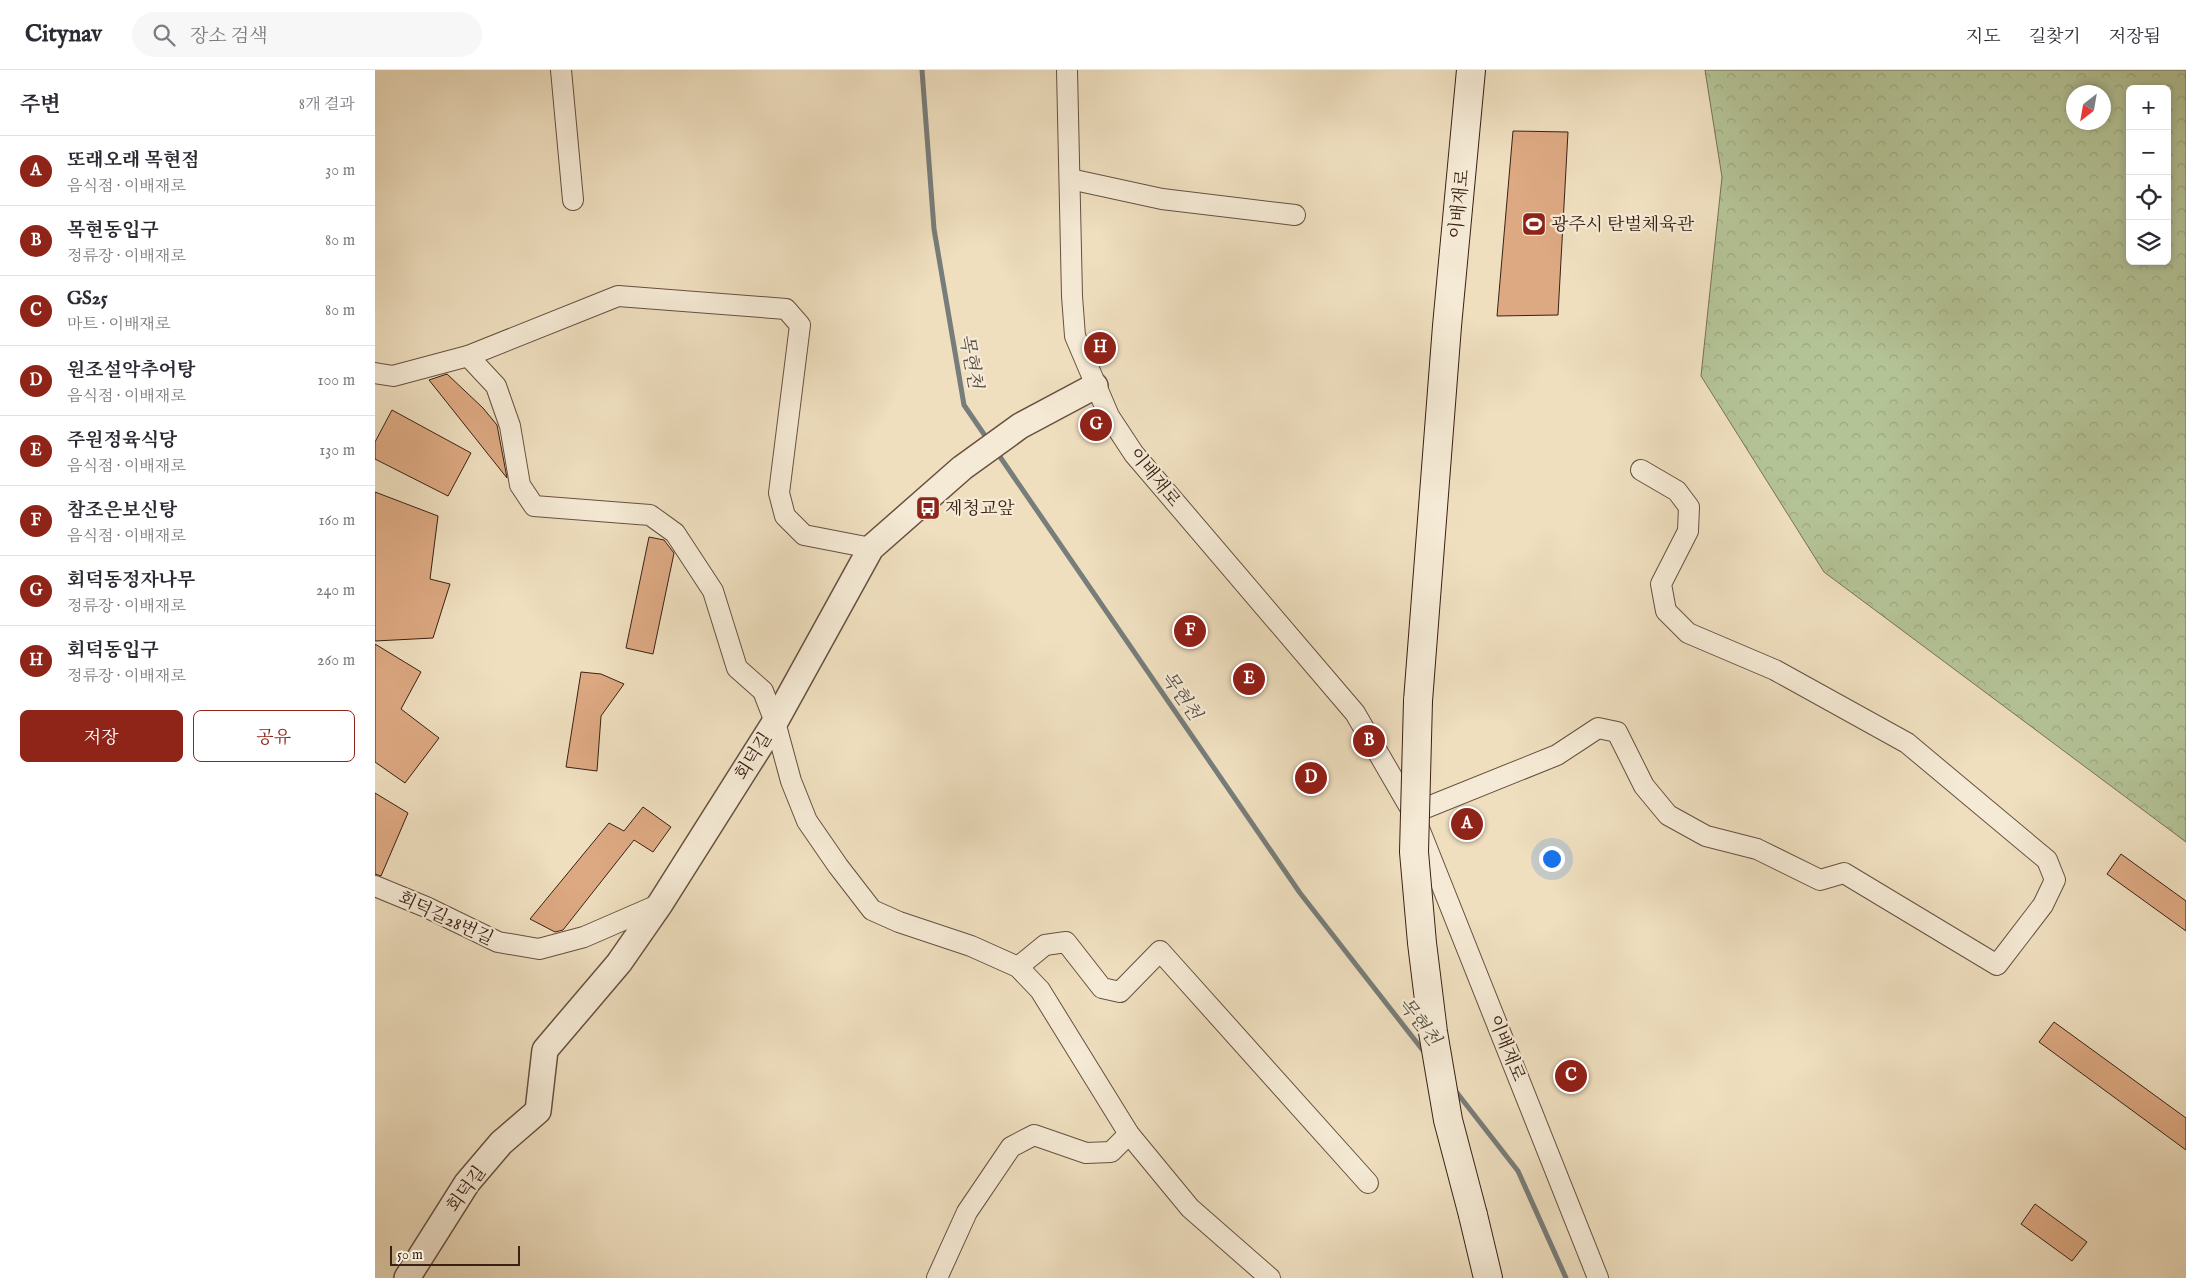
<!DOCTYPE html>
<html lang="ko">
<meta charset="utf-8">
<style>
body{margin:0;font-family:"IM FELL English","Noto Serif KR",serif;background:#f7f7f7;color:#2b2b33}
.controls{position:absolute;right:15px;top:15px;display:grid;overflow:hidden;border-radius:8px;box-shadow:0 2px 8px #0003}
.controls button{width:45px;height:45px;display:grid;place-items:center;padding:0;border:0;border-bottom:1px solid #e1e1e2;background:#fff;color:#2b2b33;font:25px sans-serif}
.compass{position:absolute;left:1691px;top:15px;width:45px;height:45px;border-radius:50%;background:#fff;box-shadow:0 2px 8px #0003;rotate:211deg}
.scale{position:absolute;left:15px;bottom:12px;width:130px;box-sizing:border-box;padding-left:5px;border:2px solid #3a2115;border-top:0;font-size:14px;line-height:18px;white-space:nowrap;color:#3a2115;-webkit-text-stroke:4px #f5ead5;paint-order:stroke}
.you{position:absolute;left:1176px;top:788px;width:18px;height:18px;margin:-12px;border:4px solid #fff;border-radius:50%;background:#1a73e8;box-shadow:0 0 0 8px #1a73e833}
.badge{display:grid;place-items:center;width:32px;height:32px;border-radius:50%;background:#8f2418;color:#fff;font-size:16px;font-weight:700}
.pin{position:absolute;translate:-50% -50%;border:2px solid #fff;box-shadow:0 1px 5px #0006}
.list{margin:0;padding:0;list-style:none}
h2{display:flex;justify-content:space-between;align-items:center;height:65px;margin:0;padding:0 20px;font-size:21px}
h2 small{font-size:16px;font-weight:400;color:#7c7c81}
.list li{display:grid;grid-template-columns:32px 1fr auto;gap:15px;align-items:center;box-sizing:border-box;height:70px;padding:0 20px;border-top:1px solid #e1e1e2}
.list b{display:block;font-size:19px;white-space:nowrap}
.list p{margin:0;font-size:16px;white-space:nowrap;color:#7c7c81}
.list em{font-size:16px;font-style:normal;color:#7c7c81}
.actions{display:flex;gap:10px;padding:15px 20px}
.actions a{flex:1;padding:11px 0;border:1px solid #8f2418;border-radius:8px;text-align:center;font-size:18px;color:#8f2418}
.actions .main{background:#8f2418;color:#fff}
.icon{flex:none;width:28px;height:28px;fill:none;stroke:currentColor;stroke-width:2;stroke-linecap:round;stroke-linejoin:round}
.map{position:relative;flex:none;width:1811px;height:1208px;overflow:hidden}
header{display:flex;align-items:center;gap:30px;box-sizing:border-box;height:70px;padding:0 25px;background:#fff;border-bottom:1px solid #e1e1e2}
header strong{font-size:24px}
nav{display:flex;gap:28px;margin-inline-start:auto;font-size:18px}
.search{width:350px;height:45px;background:#f7f7f7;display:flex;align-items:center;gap:12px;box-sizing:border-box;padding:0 18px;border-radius:28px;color:#7c7c81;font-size:19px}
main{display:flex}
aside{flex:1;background:#fff}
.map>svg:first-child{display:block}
.forest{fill:url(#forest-crowns);stroke:#777256;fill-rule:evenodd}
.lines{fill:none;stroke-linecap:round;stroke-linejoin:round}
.stream{stroke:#777d7a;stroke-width:5}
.building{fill:#dda982;stroke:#3a2115}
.minor-casing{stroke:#675040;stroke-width:22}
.tertiary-casing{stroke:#675040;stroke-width:28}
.secondary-casing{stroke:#3a2115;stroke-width:30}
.minor{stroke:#f5ead5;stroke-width:20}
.tertiary{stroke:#f5ead5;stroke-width:25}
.secondary{stroke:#f5ead5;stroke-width:28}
.secondary-bridge-casing{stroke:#3a2115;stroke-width:30;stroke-linecap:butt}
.secondary-bridge{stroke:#f5ead5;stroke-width:28}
.labels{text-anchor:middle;stroke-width:4.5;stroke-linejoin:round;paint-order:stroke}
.street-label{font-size:18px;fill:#3a2115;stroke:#f5ead5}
.poi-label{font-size:18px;fill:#3a2115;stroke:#f5ead5;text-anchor:start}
.water-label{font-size:19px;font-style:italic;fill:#584f47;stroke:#f5ead5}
</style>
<header>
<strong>Citynav</strong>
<div class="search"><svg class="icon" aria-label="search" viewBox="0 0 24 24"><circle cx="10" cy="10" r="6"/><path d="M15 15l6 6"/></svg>장소 검색</div>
<nav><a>지도</a><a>길찾기</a><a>저장됨</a></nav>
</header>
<main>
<aside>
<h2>주변<small>8개 결과</small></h2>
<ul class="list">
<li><span class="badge">A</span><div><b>또래오래 목현점</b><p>음식점 · 이배재로</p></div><em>30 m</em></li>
<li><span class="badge">B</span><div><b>목현동입구</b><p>정류장 · 이배재로</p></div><em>80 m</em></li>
<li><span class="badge">C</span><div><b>GS25</b><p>마트 · 이배재로</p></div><em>80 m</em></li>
<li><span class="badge">D</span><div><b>원조설악추어탕</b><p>음식점 · 이배재로</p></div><em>100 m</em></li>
<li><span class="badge">E</span><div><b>주원정육식당</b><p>음식점 · 이배재로</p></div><em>130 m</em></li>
<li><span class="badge">F</span><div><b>참조은보신탕</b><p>음식점 · 이배재로</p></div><em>160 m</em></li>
<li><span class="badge">G</span><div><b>회덕동정자나무</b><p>정류장 · 이배재로</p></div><em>240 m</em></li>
<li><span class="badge">H</span><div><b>회덕동입구</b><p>정류장 · 이배재로</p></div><em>260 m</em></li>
</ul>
<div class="actions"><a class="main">저장</a><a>공유</a></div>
</aside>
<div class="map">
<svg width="1811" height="1208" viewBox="0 0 1811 1208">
<defs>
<pattern id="forest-crowns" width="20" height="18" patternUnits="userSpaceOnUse" patternTransform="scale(1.25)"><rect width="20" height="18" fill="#b4c396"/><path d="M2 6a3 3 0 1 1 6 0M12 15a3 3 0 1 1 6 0" fill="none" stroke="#9ca780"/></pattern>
</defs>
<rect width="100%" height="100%" fill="#efdfbf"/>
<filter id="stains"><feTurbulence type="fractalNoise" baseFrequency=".004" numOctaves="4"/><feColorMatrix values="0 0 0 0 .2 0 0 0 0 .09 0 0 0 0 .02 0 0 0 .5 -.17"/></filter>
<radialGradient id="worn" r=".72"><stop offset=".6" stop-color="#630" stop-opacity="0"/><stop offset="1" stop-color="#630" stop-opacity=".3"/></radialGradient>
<path class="forest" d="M1330,0H1811V772L1449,502L1326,306L1347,107ZM1755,19H1792V191H1755ZM1698,22H1728V52H1698Z"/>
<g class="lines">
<g class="stream">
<polyline points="547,0 559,159 589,335 613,370"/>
<polyline points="621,381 925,823 1050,983"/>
<polyline points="1079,1019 1143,1101 1191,1208"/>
</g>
</g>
<g class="building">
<polygon points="1138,61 1193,62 1183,245 1122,246"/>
<polygon points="72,304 108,338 122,355 132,408 54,310"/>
<polygon points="17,340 96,383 73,426 0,389 0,372"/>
<polygon points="0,422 63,446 55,509 75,514 58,568 0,571"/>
<polygon points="274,467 289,470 299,483 278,584 251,578"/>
<polygon points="0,574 46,602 26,639 64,668 30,713 0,692"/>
<polygon points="206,602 226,604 249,614 226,646 222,701 191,697"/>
<polygon points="0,723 33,743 6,806 0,804"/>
<polygon points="268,737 296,757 278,782 259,770 188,860 180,862 155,849 234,753 249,761"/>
<polygon points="1746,784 1811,831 1811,861 1732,804"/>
<polygon points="1679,952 1811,1048 1811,1080 1664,972"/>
<polygon points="1660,1134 1712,1172 1697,1191 1646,1154"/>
</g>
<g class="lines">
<defs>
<g id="minor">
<polyline points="186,0 198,130"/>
<polyline points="692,0 697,226 700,266 734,346 759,384 980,643 1038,743 1223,1208"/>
<polyline points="695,109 787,129 920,145"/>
<polyline points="93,286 121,316 135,356 145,415 159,436 275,445 300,463 338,521 362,598 388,621 400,652 416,711 432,751 463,796 497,840 524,852 596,876 643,897 665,920 754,1064 815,1138 895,1208"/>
<polyline points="0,303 18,306 93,286 243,226 411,239 425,255 404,423 410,446 429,465 496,478"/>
<polyline points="1038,743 1182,685 1223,658 1242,662 1269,716 1293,745 1331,766 1382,779 1445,810 1469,803 1622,895 1668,835 1680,810 1672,790 1532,673 1400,600 1313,563 1291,541 1286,514 1313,461 1314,437 1302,421 1266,400"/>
<polyline points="0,816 51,837 123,872 164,879 209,867 285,834"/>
<polyline points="643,897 670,875 691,872 727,918 745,922 785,881 993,1113"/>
<polyline points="562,1208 592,1142 636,1077 659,1065 711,1083 736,1082 754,1064"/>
</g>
<polyline id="tertiary" points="32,1208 92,1113 126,1073 163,1041 170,980 244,893 285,834 400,652 496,478 587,398 645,356 720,316"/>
<g id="secondary">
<polyline points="1043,631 1072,256 1096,0"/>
<polyline points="1098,1145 1113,1208"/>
</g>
</defs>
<use href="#minor" class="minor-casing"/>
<use href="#tertiary" class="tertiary-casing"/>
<use href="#secondary" class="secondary-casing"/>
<use href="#minor" class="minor"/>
<use href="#tertiary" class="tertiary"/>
<use href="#secondary" class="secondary"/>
<defs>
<polyline id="secondary-bridge" points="1043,631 1039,782 1047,873 1058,962 1073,1050 1098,1145"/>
</defs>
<use href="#secondary-bridge" class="secondary-bridge-casing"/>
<use href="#secondary-bridge" class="secondary-bridge"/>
</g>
<defs>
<symbol id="stadium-square" viewBox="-11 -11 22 22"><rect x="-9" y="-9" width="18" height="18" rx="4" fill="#8f2418" stroke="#f5ead5"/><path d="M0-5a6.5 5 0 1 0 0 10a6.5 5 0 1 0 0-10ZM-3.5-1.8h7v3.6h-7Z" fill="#fff"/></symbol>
<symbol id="bus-square" viewBox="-11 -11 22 22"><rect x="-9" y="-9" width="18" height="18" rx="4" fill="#8f2418" stroke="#f5ead5"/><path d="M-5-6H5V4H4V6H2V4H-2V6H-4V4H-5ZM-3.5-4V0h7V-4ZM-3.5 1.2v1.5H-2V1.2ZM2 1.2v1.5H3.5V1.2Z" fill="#fff"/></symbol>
</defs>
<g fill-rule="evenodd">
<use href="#stadium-square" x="1145" y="140" width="28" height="28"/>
<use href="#bus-square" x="539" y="424" width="28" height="28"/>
</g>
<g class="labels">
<g class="street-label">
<text transform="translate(1084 134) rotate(-84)" y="6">이배재로</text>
<text transform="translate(780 407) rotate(51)" y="6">이배재로</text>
<text transform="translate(378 686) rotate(-58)" y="6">회덕길</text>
<text transform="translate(71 848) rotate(25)" y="6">회덕길28번길</text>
<text transform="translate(1132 978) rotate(68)" y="6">이배재로</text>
<text transform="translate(91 1119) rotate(-54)" y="6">회덕길</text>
</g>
<g class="poi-label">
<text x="1176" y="160">광주시 탄벌체육관</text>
<text x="570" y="444">제청교앞</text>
</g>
<g class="water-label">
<text transform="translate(597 291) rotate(80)" y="7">목현천</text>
<text transform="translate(807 625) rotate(55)" y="7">목현천</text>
<text transform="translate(1045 951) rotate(52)" y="7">목현천</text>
</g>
</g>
<rect width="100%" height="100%" filter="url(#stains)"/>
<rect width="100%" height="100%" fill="url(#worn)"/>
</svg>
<div class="controls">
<button>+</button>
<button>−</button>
<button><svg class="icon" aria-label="locate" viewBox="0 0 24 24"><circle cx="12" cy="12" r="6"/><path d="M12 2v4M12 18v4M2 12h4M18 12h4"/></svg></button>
<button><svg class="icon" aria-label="layers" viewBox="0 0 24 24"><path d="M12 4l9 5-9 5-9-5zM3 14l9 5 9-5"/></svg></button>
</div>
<svg class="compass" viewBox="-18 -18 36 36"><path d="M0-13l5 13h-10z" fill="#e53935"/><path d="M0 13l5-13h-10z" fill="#7c7c81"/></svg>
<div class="scale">50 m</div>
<div class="you"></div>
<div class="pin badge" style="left:1092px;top:754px">A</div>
<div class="pin badge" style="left:994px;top:671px">B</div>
<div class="pin badge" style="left:1196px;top:1006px">C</div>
<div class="pin badge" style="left:936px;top:708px">D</div>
<div class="pin badge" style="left:874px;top:609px">E</div>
<div class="pin badge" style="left:815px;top:561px">F</div>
<div class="pin badge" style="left:721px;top:355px">G</div>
<div class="pin badge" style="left:725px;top:278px">H</div>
</div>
</main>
